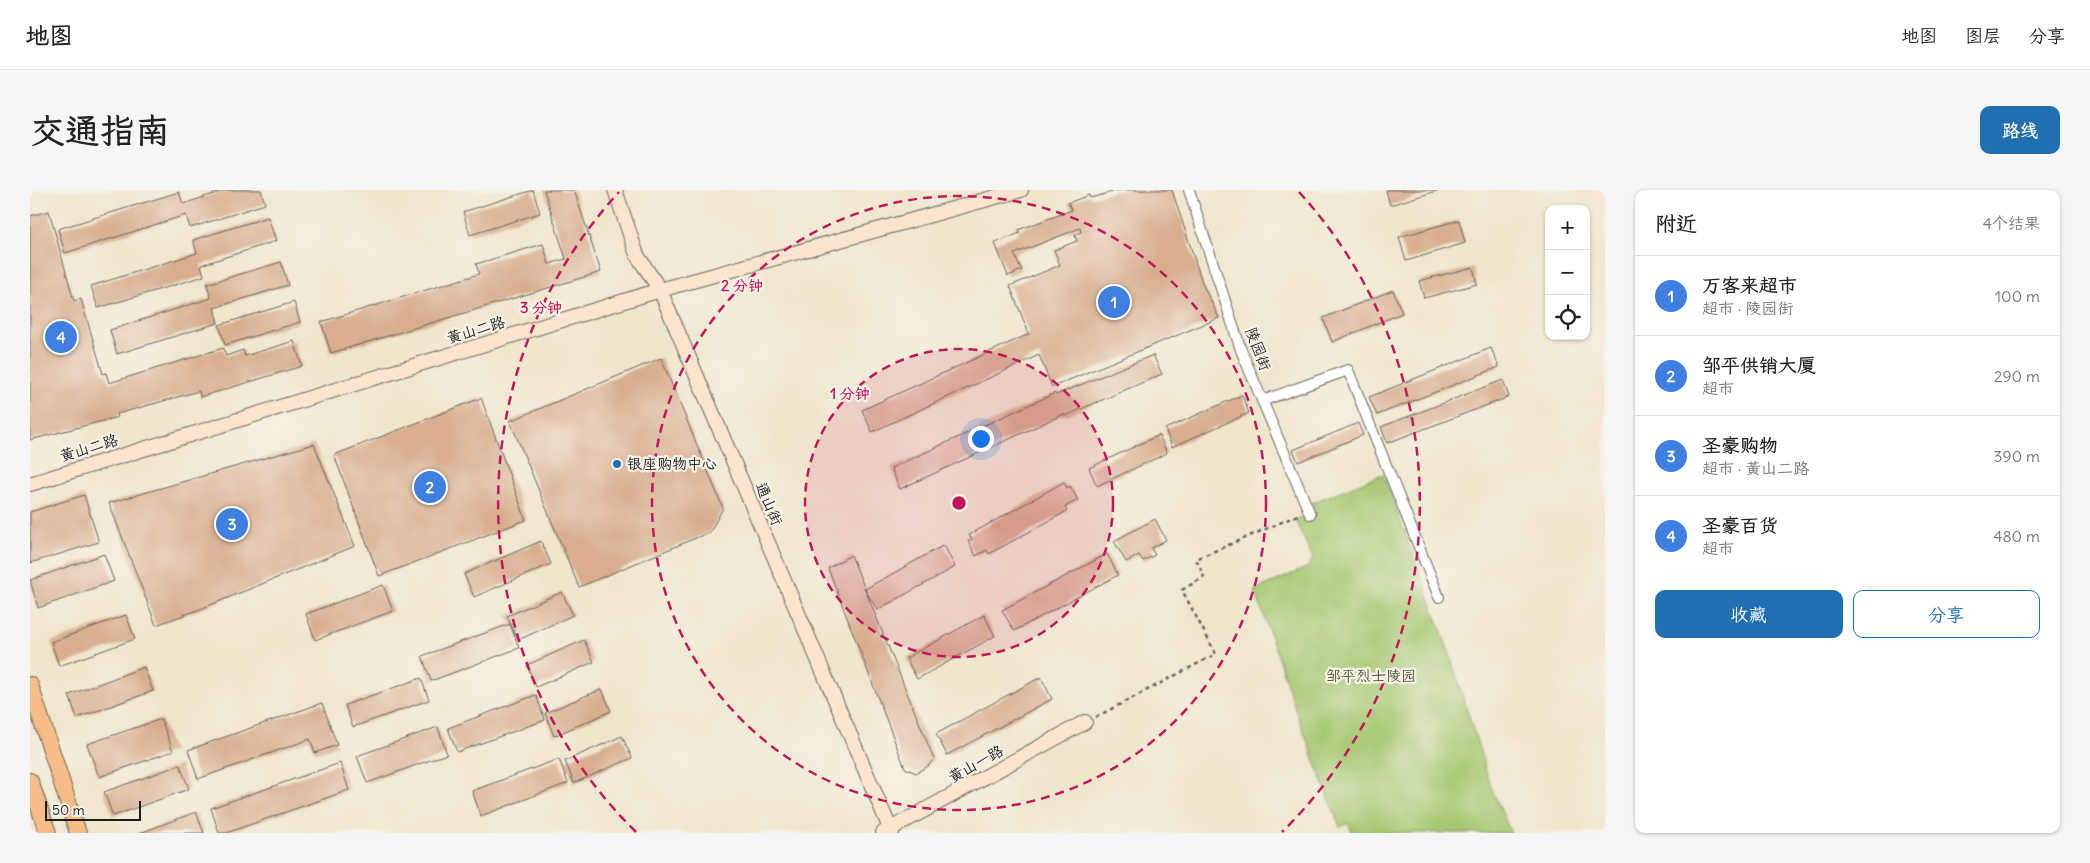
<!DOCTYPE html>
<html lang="zh">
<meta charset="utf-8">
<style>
body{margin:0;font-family:Delius,"LXGW WenKai TC",sans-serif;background:#f6f6f6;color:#222}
.controls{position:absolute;right:15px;top:15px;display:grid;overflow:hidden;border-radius:10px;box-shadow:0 1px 4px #0004}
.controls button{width:45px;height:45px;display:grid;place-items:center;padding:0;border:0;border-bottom:1px solid #e0e0e0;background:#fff;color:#222;font:25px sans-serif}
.scale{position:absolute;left:15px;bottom:12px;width:96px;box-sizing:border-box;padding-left:5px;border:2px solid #1c1c1c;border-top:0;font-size:14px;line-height:18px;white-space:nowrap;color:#1c1c1c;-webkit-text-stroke:4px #f7f3e8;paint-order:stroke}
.you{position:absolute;left:950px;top:248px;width:18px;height:18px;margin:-12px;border:4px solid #fff;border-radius:50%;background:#1a73e8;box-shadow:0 0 0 8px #1a73e833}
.badge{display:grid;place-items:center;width:32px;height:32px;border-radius:50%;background:#1f6fb2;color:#fff;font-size:16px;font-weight:700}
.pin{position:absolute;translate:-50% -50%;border:2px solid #fff;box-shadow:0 1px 5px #0006}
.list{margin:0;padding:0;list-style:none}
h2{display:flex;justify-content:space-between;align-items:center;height:65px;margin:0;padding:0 20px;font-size:21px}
h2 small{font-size:16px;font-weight:400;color:#767676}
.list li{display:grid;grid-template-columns:32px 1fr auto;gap:15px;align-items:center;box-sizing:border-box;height:80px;padding:0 20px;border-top:1px solid #e0e0e0}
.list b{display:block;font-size:19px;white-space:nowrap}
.list p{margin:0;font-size:16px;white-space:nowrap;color:#767676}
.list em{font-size:16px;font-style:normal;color:#767676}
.actions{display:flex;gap:10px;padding:15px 20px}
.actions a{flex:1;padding:11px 0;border:1px solid #1f6fb2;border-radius:10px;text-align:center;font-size:18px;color:#1f6fb2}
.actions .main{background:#1f6fb2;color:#fff}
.icon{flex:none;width:28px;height:28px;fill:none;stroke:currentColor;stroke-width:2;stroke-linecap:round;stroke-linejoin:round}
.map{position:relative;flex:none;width:1575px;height:643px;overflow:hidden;border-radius:10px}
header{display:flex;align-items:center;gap:30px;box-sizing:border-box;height:70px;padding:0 25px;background:#fff;border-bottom:1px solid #e0e0e0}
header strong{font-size:24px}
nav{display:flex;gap:28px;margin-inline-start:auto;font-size:18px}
.intro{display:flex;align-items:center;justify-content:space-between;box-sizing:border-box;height:120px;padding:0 30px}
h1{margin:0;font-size:35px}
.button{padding:12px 22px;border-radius:10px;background:#1f6fb2;color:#fff;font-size:18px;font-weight:700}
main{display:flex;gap:30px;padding:0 30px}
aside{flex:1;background:#fff;border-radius:10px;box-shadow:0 1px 4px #0004}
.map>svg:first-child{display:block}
.green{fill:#a5c770;stroke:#607246}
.building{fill:#d8ae8f}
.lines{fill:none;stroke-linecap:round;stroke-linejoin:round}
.street-casing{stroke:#66635a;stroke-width:12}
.secondary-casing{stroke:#66635a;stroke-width:16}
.primary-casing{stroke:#66635a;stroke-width:18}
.path{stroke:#66635a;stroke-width:2.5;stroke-dasharray:4 4;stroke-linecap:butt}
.street{stroke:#fff;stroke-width:10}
.secondary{stroke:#fce5cf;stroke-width:14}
.primary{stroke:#f7bd88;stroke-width:16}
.ring{fill:none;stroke:#c2185b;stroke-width:2.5;stroke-dasharray:9 6}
.poi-dot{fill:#1f6fb2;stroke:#f7f3e8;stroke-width:2}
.labels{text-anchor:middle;stroke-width:4.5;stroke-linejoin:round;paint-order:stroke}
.street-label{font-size:15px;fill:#1c1c1c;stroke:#f7f3e8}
.poi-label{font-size:15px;fill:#1c1c1c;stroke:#f7f3e8;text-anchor:start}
.park-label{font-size:15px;fill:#4c5839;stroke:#f7f3e8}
.centre{fill:#c2185b;stroke:#f7f3e8;stroke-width:2.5}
.ring-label{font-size:15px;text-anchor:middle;font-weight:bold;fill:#c2185b;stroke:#f7f3e8;stroke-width:4.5;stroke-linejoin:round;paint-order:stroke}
</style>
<header>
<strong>地图</strong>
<nav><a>地图</a><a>图层</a><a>分享</a></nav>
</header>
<div class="intro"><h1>交通指南</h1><a class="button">路线</a></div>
<main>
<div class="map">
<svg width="1575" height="643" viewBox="0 0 1575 643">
<rect width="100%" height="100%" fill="#f7f3e8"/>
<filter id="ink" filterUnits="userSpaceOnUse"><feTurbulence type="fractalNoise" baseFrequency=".02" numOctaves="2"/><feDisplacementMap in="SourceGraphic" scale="10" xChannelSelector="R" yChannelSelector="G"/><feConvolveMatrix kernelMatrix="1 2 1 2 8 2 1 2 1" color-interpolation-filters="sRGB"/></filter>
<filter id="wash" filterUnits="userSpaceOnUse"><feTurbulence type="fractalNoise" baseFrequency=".0096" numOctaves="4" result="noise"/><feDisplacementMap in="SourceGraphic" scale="20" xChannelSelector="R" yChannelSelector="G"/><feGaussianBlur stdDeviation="1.12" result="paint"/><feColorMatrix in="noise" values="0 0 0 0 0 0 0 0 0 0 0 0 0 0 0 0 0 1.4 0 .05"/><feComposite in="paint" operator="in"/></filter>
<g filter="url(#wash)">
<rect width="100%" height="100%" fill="#efe6cc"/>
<polygon class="green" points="1353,284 1418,459 1462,600 1481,643 1323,643 1318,633 1310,637 1267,524 1225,400 1278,377 1283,368 1265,330 1286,322 1281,313"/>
<g id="blocks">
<g class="building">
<polygon points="196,0 231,0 235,14 160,38 156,25 35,63 28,39 149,2 153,14"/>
<polygon points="503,0 510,23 440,45 433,22"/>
<polygon points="514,0 544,0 571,82 301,163 291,132 449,84 446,74 513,54 519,74 536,69"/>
<polygon points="1090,0 1142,0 1173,95 1189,128 1022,197 1009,165 842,242 832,220 999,144 980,96 1030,75 1024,60 1047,51 1045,45 1051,42 1050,38 984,64 992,80 978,86 965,53 990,43 988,40 1042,20 1038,13 1059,5 1060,8"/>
<polygon points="1356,0 1410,0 1360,15"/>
<polygon points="19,21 44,111 51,109 73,184 76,183 79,193 193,158 196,166 213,160 215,166 264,151 272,176 170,207 169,201 87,224 88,227 0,250 0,26"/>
<polygon points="238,27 246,51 171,75 174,86 68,118 61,96 167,63 163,50"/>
<polygon points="1429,30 1435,53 1376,71 1369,47"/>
<polygon points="251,72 258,95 184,118 188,133 87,164 80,140 181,108 177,94"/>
<polygon points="1443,77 1447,94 1394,108 1389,91"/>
<polygon points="1363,100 1372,123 1302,152 1293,128"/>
<polygon points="264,112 270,132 195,155 189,135"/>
<polygon points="1461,158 1469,177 1347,225 1339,207"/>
<polygon points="1123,165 1132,184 1035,226 1034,224 870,299 861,278 1025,203 1026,205"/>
<polygon points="631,168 693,318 680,342 549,397 480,231"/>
<polygon points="1473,190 1479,207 1357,253 1351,237"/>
<polygon points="1212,205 1219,223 1142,257 1135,239"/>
<polygon points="451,208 496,330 349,386 304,265"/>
<polygon points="1328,233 1333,245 1268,272 1263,260"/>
<polygon points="1129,245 1137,263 1067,296 1059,278"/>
<polygon points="284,254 325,356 168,420 126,435 79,313"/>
<polygon points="1034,292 1037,298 1040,296 1048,310 1035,317 1037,321 959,364 957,360 946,366 938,351 942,350 939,345"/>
<polygon points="54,305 69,352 0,373 0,322"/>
<polygon points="1125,329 1136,350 1121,358 1125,365 1113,371 1109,365 1096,372 1084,351"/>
<polygon points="511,351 521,374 444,407 434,384"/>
<polygon points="914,355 925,377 847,420 835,399"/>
<polygon points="74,364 84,391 8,418 0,390"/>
<polygon points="1077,364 1088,385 984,441 972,420"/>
<polygon points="821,365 904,569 898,576 886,583 875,578 798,378"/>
<polygon points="353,395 363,421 285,450 276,424"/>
<polygon points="532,402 543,425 488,450 477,426"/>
<polygon points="96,425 105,449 29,476 21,452"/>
<polygon points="954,425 965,446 887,489 876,468"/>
<polygon points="480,434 489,458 401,491 392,466"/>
<polygon points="554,450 564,472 506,497 497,475"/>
<polygon points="114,477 123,501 47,528 39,505"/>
<polygon points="1011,487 1022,509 917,565 906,544"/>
<polygon points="391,488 399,510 323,537 315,515"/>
<polygon points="572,499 581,521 524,546 515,523"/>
<polygon points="506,505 515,530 427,562 418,538"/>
<polygon points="292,513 307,555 285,563 280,549 168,589 158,560"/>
<polygon points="131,529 143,561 69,587 57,554"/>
<polygon points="408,537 417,564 337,593 327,566"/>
<polygon points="592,546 602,568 544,593 535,571"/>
<polygon points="529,569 538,593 451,626 442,601"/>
<polygon points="310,573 319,600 196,643 189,643 181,618"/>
<polygon points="150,575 159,599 83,626 74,602"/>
<polygon points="166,622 174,643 110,643"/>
</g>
</g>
</g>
<g filter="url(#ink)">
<use href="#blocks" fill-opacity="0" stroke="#66635a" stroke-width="1"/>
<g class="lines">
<defs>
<g id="street">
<polyline points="1159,0 1211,160 1280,324"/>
<polyline points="1232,211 1318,180 1409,407"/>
</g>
<g id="secondary">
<polyline points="585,0 607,65 630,100 862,643"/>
<polyline points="0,294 630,100 991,0"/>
<polyline points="853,643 1055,532"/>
</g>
<g id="primary">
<polyline points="0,495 48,643"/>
<polyline points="0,591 18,643"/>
</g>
</defs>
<use href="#street" class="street-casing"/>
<use href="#secondary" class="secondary-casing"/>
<use href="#primary" class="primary-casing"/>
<polyline class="path" points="1066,527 1186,464 1152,400 1174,387 1166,369 1268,325"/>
<use href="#street" class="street"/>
<use href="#secondary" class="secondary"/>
<use href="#primary" class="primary"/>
</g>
</g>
<circle cx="929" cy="313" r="154" fill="#c2185b" fill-opacity=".12"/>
<g class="ring">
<circle cx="929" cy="313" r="154"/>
<circle cx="929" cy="313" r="307"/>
<path d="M606 642A461 461 0 0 1 589 2M1269 2A461 461 0 0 1 1252 642"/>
</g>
<circle class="poi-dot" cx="587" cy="274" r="5"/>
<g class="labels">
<g class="street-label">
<text transform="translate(446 140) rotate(-17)" y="5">黄山二路</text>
<text transform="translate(1228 159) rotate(69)" y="5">陵园街</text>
<text transform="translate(59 258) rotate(-17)" y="5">黄山二路</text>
<text transform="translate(739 314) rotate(67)" y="5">通山街</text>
<text transform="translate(946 574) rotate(-29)" y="5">黄山一路</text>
</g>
<g class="poi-label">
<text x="597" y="279">银座购物中心</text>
</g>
<g class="park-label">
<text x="1341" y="491">邹平烈士陵园</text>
</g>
</g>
<circle cx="929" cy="313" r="8" class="centre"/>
<g class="ring-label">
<text x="712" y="101">2 分钟</text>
<text x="511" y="123">3 分钟</text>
<text x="820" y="209">1 分钟</text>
</g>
</svg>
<div class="controls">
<button>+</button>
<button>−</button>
<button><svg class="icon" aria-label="locate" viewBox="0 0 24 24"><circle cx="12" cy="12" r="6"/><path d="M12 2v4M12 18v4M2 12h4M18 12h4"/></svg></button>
</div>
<div class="scale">50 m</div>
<div class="you"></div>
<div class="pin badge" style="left:1084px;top:112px;background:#3f7fe0">1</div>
<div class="pin badge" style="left:400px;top:297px;background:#3f7fe0">2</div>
<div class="pin badge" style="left:202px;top:334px;background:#3f7fe0">3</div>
<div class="pin badge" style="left:31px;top:147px;background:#3f7fe0">4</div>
</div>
<aside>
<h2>附近<small>4个结果</small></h2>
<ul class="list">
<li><span class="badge" style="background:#3f7fe0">1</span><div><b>万客来超市</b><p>超市 · 陵园街</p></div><em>100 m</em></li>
<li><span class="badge" style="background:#3f7fe0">2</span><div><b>邹平供销大厦</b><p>超市</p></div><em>290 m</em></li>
<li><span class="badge" style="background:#3f7fe0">3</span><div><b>圣豪购物</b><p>超市 · 黄山二路</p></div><em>390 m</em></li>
<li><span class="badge" style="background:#3f7fe0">4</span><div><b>圣豪百货</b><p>超市</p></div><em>480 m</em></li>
</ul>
<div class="actions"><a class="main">收藏</a><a>分享</a></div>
</aside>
</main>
